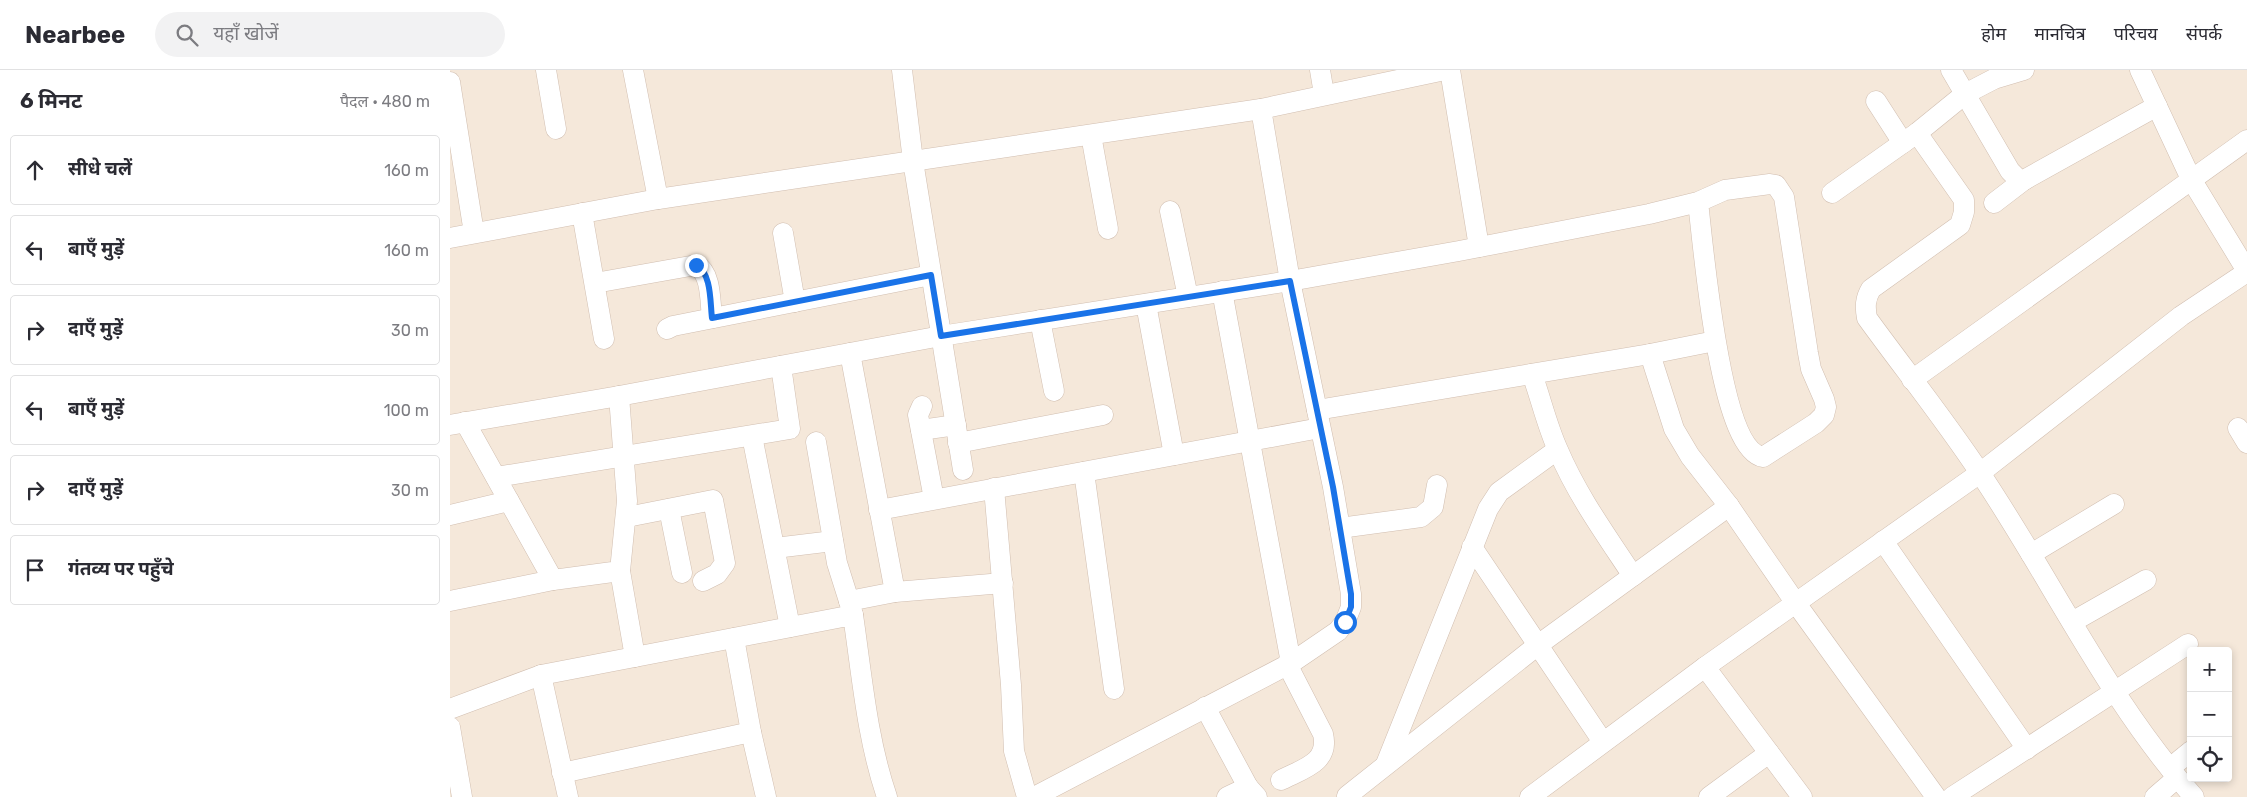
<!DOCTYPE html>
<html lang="hi">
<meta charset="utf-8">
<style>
body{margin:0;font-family:Rubik,"Noto Sans Devanagari",sans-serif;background:#f2f2f3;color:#2b2b33}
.controls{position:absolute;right:15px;bottom:15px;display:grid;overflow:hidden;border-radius:5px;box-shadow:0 2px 8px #0003}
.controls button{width:45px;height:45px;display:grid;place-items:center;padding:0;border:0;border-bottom:1px solid #e1e1e2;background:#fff;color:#2b2b33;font:25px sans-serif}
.stop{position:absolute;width:15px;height:15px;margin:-11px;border:4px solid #1a73e8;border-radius:50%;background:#fff}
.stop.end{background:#1a73e8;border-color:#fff;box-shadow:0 1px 5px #0008}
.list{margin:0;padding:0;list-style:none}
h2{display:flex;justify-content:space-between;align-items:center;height:65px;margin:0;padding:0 20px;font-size:21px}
h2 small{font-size:16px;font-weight:400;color:#7c7c81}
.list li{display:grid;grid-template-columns:32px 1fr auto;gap:15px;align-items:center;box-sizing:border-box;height:70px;margin:0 10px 10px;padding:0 10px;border:1px solid #e1e1e2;border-radius:5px}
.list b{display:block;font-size:19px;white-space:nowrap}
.list em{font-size:16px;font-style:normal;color:#7c7c81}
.icon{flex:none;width:28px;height:28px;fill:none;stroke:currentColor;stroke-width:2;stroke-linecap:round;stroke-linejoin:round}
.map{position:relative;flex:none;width:1797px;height:727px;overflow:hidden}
header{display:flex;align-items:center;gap:30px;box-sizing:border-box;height:70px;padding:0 25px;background:#fff;border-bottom:1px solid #e1e1e2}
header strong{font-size:24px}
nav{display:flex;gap:28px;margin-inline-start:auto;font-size:18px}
.search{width:350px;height:45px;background:#f2f2f3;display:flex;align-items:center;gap:12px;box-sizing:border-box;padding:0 18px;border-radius:28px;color:#7c7c81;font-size:19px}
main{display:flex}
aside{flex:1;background:#fff}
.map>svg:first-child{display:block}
.residential{fill:#f5e8da;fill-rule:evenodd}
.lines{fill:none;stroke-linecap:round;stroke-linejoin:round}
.minor-casing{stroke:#d1beb0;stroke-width:21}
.minor{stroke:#fff;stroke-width:20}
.route{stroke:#1a73e8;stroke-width:6}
</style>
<header>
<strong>Nearbee</strong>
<div class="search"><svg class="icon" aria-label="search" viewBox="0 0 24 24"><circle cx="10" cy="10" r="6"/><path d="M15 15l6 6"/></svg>यहाँ खोजें</div>
<nav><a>होम</a><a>मानचित्र</a><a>परिचय</a><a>संपर्क</a></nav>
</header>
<main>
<aside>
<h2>6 मिनट<small>पैदल · 480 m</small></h2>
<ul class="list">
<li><svg class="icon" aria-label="ahead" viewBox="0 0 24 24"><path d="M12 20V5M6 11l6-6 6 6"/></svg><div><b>सीधे चलें</b></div><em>160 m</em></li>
<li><svg class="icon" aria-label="left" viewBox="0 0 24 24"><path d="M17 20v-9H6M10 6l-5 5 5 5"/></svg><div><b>बाएँ मुड़ें</b></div><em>160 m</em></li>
<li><svg class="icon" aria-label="right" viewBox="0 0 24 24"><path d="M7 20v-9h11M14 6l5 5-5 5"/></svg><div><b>दाएँ मुड़ें</b></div><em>30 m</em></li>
<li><svg class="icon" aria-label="left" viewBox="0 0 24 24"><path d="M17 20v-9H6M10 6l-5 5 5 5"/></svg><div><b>बाएँ मुड़ें</b></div><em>100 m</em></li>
<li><svg class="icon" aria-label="right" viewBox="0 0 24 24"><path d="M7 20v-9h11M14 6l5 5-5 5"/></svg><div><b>दाएँ मुड़ें</b></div><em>30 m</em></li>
<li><svg class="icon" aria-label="arrive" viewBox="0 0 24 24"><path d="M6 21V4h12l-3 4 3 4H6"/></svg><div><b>गंतव्य पर पहुँचे</b></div></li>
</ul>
</aside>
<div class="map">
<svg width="1797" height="727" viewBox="0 0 1797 727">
<rect width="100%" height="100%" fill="#fdf6ec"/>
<path class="residential" d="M0,0H1797V727H0ZM1741,581H1778V708H1741Z"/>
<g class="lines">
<defs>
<g id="minor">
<polyline points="96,0 106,59"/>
<polyline points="183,0 208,129"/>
<polyline points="452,0 463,91 513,400"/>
<polyline points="870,0 874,24"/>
<polyline points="1000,0 1029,177"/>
<polyline points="1574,0 1544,9 1515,24 1560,101 1568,109 1574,110 1707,36"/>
<polyline points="1690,0 1741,109 1797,201"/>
<polyline points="0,12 24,163"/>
<polyline points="1426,31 1453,73"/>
<path d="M811,39L840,211L1009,181L1199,144L1248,132L1275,120L1320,114L1326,115L1334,127L1358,283L1361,299L1374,329L1376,337L1374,345L1366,353L1313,387C1269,379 1253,172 1248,132"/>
<path d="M1467,63L1514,130V142L1510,155L1421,219C1415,229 1415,237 1417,248C1454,299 1495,350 1530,403C1602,510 1658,631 1744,727"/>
<polyline points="641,65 658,159"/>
<polyline points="1382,123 1467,63 1515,24 1501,0"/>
<polyline points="1544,133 1574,110"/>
<polyline points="720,141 738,227"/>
<polyline points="132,143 154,269"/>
<polyline points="333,163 345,232"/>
<polyline points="0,168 208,129 811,39 995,0"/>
<path d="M145,213L246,195C262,203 260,233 262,248"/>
<polyline points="772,221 841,593"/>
<polyline points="696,234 724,385"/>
<polyline points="590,250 604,321"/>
<polyline points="217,259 223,256 481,205"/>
<polyline points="400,283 445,522 399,531 403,545"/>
<polyline points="1200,284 1224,359 1240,386 1279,436 1345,532 1486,727"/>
<path d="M1082,304C1091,329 1097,356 1108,380C1127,425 1156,465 1183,506"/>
<polyline points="1462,310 1797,70"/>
<polyline points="472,336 468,345 484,429"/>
<polyline points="867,340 1200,284 1265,271"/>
<polyline points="15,352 103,510 170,501 177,431 169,326"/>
<polyline points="0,355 169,326 491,266 840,211 883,417 901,524 901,537 895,552 888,561 841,593 584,727"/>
<polyline points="1788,358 1797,373"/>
<polyline points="471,360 506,355"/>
<polyline points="302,366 340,557"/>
<polyline points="366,372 387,493 399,531"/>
<polyline points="508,373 653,345"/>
<polyline points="634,402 664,619"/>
<polyline points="46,407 340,359 331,296"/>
<polyline points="544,418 561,615 564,681 577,727"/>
<polyline points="219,439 232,503"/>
<polyline points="429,440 870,358"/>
<polyline points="0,445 59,431"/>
<polyline points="177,447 263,430 275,493 267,504 253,511"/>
<polyline points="890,458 971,447 983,437 987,415"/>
<polyline points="1433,471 1577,679"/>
<polyline points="1022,477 1153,672"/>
<polyline points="325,478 383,471"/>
<polyline points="1581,484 1664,434"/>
<polyline points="170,501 185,587"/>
<polyline points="445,522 553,513"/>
<polyline points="0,531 103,510"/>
<polyline points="1622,552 1696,510"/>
<polyline points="284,568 301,662 316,727"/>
<polyline points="1255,597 1352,727"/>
<polyline points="91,605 118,727"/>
<polyline points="755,637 798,717"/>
<path d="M0,639L91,605L403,545C412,606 417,669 437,727"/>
<polyline points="0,657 12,727"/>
<polyline points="936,694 1038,439 1049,422 1107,380"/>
<polyline points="1720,698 1741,681"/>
<polyline points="112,703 301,662"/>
<path d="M831,710C852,699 880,693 873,664L837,594"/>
<polyline points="897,726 1088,575 1279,436"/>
<polyline points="777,727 798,717 807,727"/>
<polyline points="1080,727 1255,597 1530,403 1731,246 1797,202"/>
<polyline points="1259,727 1319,683"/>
<polyline points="1502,727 1738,574"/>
<polyline points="1705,727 1727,708"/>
</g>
</defs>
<use href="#minor" class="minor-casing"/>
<use href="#minor" class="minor"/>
</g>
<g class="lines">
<path class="route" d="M246,195C262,203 260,233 262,248L481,205L491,266L840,211L883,417L901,524V537L895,552"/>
</g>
</svg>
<div class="controls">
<button>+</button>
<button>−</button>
<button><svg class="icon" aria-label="locate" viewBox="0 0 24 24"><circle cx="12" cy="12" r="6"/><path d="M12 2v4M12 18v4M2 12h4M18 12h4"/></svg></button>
</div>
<div class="stop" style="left:895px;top:552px"></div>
<div class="stop end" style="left:246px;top:195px"></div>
</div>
</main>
